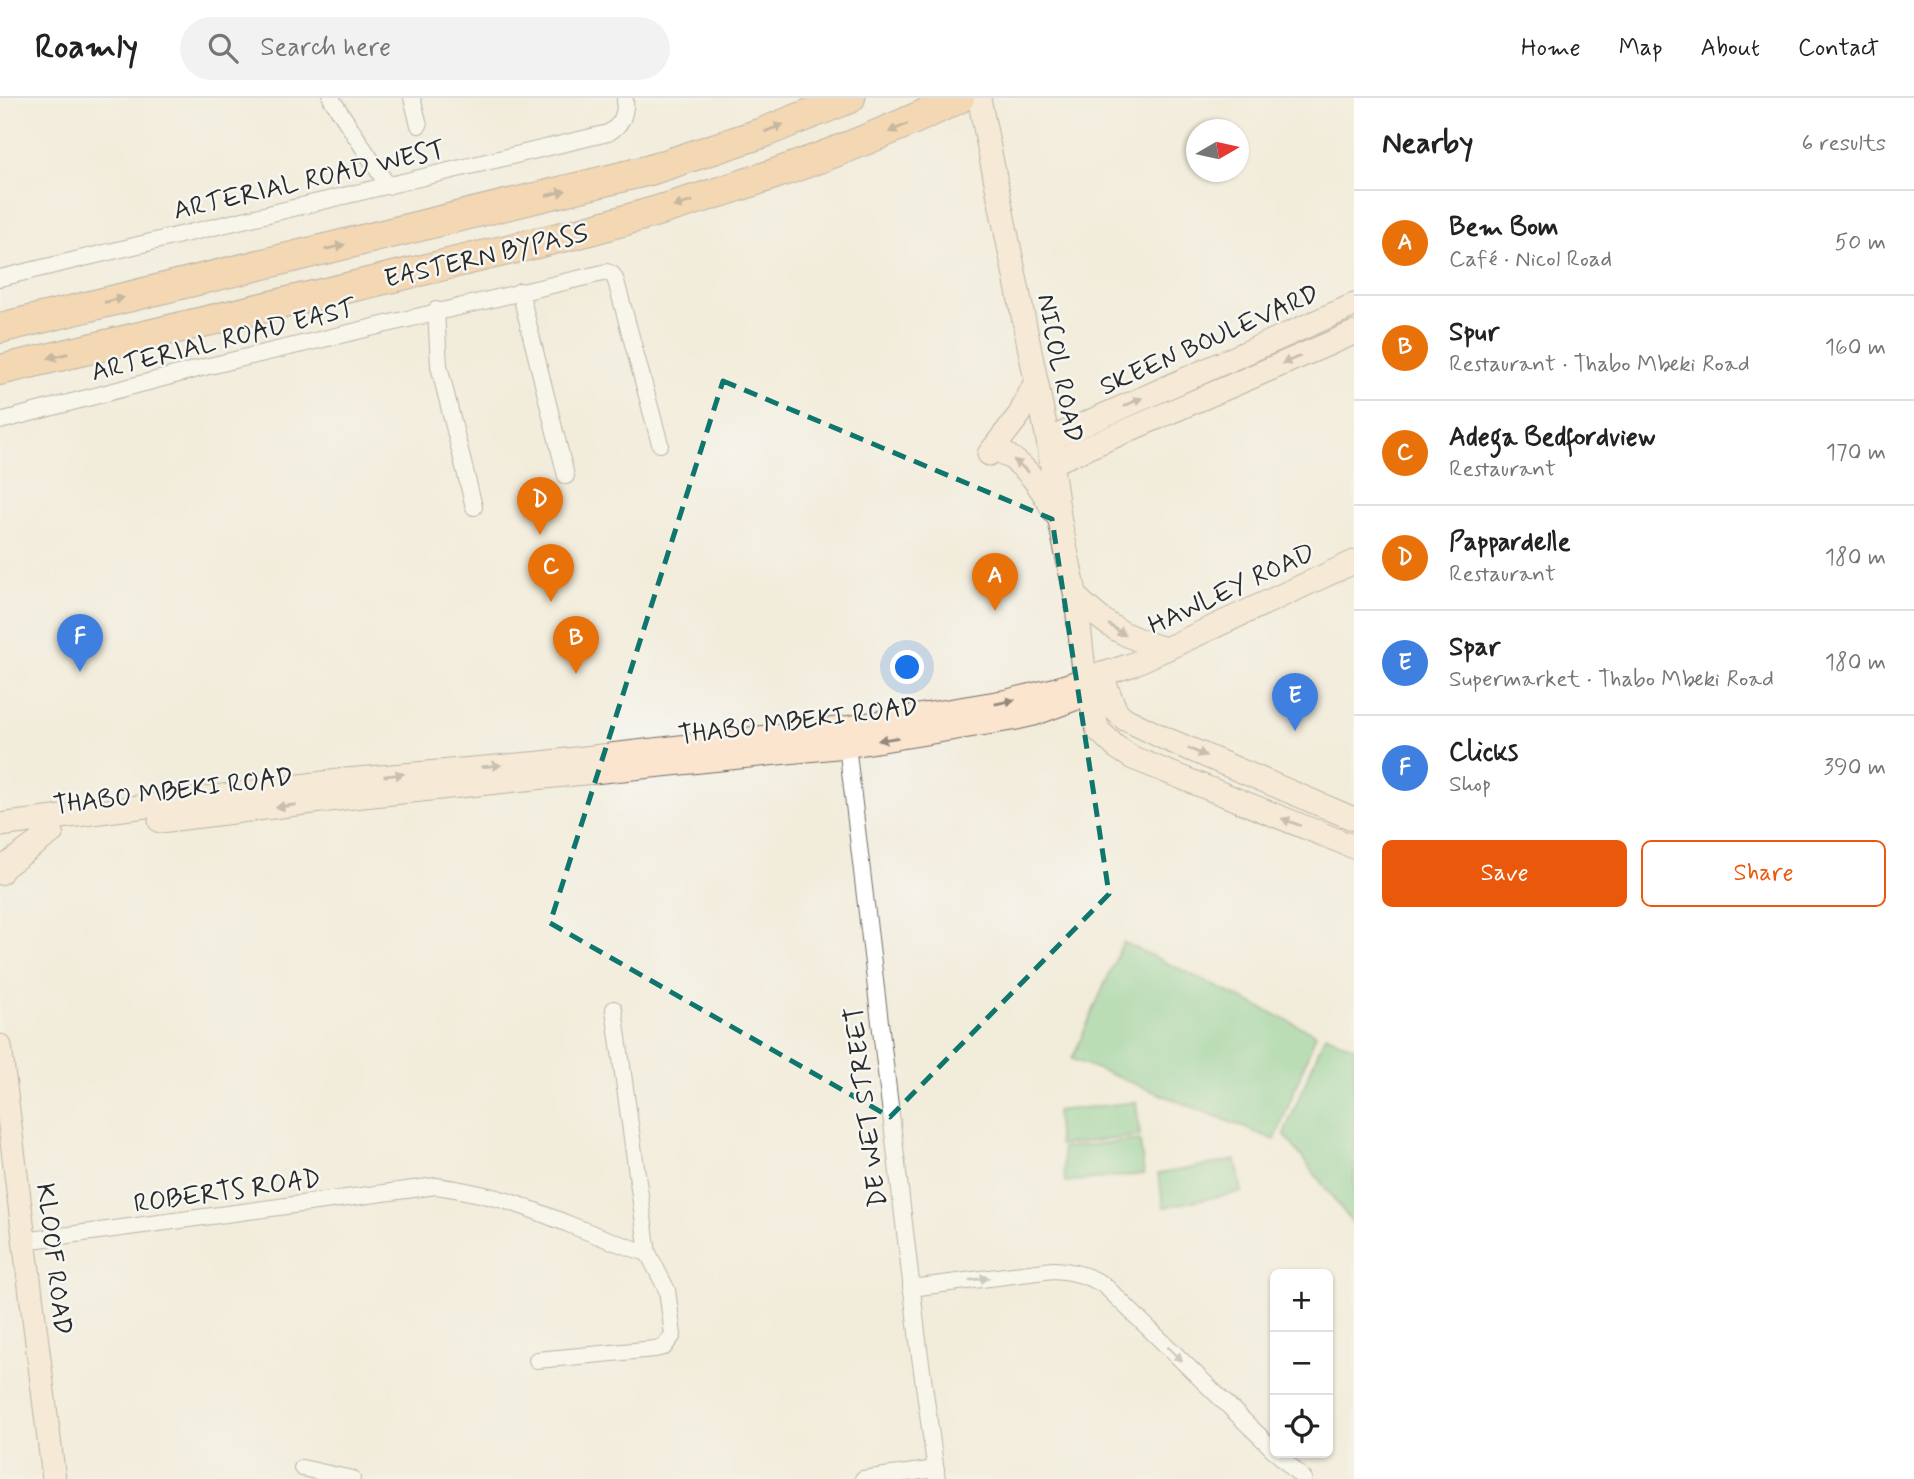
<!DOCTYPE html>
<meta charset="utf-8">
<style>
body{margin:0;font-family:Mynerve,sans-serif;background:#f2f2f2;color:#222}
.controls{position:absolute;right:21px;bottom:21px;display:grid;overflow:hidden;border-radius:10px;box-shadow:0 2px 5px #0004}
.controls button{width:63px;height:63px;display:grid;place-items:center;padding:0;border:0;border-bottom:2px solid #e0e0e0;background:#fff;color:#222;font:35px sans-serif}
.compass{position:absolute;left:1186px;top:21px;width:63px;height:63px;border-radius:50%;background:#fff;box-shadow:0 2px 5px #0004;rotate:81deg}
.you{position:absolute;left:908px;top:570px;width:24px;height:24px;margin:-18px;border:5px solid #fff;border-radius:50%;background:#1a73e8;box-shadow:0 0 0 10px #1a73e833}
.badge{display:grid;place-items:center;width:46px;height:46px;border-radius:50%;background:#ea580c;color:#fff;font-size:23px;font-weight:700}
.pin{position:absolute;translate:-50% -58px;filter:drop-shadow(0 2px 4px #0008)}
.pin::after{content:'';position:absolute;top:37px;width:24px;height:21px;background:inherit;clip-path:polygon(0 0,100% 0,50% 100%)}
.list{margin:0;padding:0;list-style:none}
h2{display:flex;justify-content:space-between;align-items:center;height:91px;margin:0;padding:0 28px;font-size:30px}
h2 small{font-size:23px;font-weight:400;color:#767676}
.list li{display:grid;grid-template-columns:46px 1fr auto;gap:21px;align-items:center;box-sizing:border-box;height:105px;padding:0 28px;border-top:2px solid #e0e0e0}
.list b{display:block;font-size:26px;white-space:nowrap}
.list p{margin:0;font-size:23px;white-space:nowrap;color:#767676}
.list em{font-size:23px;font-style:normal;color:#767676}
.actions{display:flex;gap:14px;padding:21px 28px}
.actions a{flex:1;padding:16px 0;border:2px solid #ea580c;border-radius:10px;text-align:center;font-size:24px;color:#ea580c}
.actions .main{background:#ea580c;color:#fff}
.icon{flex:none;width:38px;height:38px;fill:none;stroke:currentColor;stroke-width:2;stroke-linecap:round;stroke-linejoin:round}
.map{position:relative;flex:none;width:1354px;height:1381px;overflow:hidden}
header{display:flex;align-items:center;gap:42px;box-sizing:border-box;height:98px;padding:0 35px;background:#fff;border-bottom:2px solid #e0e0e0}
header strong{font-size:33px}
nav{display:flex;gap:38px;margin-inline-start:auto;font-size:24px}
.search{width:490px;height:63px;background:#f2f2f2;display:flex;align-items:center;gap:18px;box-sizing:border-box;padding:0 24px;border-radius:38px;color:#767676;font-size:26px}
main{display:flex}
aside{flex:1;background:#fff}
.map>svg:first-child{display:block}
.pitch{fill:#79ca8b;stroke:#527a5b;stroke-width:2}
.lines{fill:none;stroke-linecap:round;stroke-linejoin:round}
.street-casing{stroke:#716f69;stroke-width:18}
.secondary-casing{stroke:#716f69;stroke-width:25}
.highway-casing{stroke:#716f69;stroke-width:32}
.street{stroke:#fff;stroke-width:16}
.secondary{stroke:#fbe5cf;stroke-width:23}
.highway{stroke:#f5be86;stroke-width:30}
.oneway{fill:#907458}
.oneway2{fill:#93887d}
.oneway3{fill:#a0a0a0}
.marked{fill:none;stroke:#0f766e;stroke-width:5;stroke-dasharray:14 9;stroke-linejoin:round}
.labels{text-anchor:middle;stroke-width:5;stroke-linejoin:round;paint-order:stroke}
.street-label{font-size:26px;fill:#2b2b2b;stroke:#f6f6f2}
</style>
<header>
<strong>Roamly</strong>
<div class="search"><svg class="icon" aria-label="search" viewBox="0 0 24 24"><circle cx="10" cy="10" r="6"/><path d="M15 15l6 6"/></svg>Search here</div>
<nav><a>Home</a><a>Map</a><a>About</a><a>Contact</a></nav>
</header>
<main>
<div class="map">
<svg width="1354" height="1381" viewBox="0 0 1354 1381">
<rect width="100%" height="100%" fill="#f6f6f2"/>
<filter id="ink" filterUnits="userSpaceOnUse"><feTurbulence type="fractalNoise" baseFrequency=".0143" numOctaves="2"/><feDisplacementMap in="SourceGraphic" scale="14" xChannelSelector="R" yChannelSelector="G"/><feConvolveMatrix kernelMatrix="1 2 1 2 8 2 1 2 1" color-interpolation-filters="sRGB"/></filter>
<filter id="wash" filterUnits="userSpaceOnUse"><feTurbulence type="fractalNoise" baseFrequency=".00686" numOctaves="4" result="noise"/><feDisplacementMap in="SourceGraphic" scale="28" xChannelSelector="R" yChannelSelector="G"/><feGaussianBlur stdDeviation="1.57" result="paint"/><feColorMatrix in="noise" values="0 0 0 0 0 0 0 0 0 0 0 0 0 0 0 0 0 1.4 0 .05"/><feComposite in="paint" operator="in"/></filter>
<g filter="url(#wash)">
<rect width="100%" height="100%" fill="#f2ecdb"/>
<g class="pitch">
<polygon points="1123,844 1316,936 1275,1042 1072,961"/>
<polygon points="1325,937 1354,949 1354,1127 1284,1036"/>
<polygon points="1136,1004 1140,1038 1059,1047 1056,1013"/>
<polygon points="1140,1042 1144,1076 1065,1084 1062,1050"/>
<polygon points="1236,1062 1242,1094 1164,1109 1158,1076"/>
</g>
</g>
<g filter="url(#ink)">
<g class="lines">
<defs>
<g id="street">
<polyline points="331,0 388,88"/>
<polyline points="412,0 419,27"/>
<path d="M0,180L608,35C622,27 626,16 625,0"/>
<polyline points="520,193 566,378"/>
<polyline points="436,212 439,268 474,409"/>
<polyline points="0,323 205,269 607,174 612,176 616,183 660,346"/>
<polyline points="846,639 919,1251 937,1381"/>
<path d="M24,1143L436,1088C463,1092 490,1097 516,1106C560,1121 602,1142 648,1155"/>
<path d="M911,1190L1053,1172C1073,1173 1088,1177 1104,1187L1275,1353"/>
<polyline points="537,1262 655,1251 664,1249 673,1237 667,1192 648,1155 614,911"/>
<polyline points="1277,1355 1304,1381"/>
<polyline points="302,1370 352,1381"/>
<polyline points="863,1381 936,1371"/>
</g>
<g id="secondary">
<polyline points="979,0 1048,342 1060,424 1076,499 1085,582 1098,632 1116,649 1133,660 1354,749"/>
<polyline points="1048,342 1354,207"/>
<polyline points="989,356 1020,316 1036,283"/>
<path d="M1005,356C1029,370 1042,391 1055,415"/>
<polyline points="1052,365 1354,235"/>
<path d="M1076,499C1106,528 1126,540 1166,551"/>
<polyline points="1101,576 1116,613 1125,621 1164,640 1354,721"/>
<polyline points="160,723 353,699 846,648 1012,621 1034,616 1101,591"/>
<polyline points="0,727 346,682 541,665 845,630 1008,603 1053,592 1131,567 1354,464"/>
<polyline points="0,775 4,769 52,734"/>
<polyline points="0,948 54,1381"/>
</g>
<g id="highway">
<polyline points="0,230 650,72 762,35 850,0"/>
<path d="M0,272L575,136C708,100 835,61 959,0"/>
</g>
</defs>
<use href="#street" class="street-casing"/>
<use href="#secondary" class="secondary-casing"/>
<use href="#highway" class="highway-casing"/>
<use href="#street" class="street"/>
<use href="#secondary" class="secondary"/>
<use href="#highway" class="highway"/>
</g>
<defs><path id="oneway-solid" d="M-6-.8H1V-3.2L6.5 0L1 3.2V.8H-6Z" transform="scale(1.75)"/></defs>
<g class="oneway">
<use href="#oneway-solid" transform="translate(774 30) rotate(-22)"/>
<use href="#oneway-solid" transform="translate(898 30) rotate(156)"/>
<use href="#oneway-solid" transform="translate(556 95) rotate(-14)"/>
<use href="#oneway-solid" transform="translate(683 106) rotate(163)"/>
<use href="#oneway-solid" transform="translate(335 149) rotate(-14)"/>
<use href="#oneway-solid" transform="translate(114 202) rotate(-14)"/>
<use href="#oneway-solid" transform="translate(58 258) rotate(167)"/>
</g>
<g class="oneway2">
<use href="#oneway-solid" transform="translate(1291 262) rotate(157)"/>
<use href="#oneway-solid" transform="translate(1133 304) rotate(-25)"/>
<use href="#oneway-solid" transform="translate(1021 368) rotate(-139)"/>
<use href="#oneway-solid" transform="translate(1117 532) rotate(33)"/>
<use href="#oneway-solid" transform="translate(1005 604) rotate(-11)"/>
<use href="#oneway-solid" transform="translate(888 641) rotate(171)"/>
<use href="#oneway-solid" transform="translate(1197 654) rotate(23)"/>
<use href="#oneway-solid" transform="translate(491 668) rotate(-5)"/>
<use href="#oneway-solid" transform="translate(394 677) rotate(-6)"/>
<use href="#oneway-solid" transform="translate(286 708) rotate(172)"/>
<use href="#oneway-solid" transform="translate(1291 724) rotate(-159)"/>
</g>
<g class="oneway3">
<use href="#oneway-solid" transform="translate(979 1181) rotate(-7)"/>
<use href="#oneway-solid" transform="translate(1175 1256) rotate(44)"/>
</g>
</g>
<path d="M0 0H1354V1381H0ZM723,283L1052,421L1109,796L890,1019L550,825Z" fill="#f2ecdb" fill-opacity=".55" fill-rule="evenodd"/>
<path class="marked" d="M723,283L1052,421L1109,796L890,1019L550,825Z"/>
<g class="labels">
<g class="street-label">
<text transform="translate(309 81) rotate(-13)" y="9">ARTERIAL ROAD WEST</text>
<text transform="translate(486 157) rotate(-13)" y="9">EASTERN BYPASS</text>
<text transform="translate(223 241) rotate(-14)" y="9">ARTERIAL ROAD EAST</text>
<text transform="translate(1209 241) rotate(-24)" y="9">SKEEN BOULEVARD</text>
<text transform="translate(1061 270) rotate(79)" y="9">NICOL ROAD</text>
<text transform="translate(1231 490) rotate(-25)" y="9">HAWLEY ROAD</text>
<text transform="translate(798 622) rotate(-7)" y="9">THABO MBEKI ROAD</text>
<text transform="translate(173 692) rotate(-7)" y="9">THABO MBEKI ROAD</text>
<text transform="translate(865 1009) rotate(-97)" y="9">DE WET STREET</text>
<text transform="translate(227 1092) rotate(-8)" y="9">ROBERTS ROAD</text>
<text transform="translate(55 1161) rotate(83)" y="9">KLOOF ROAD</text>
</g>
</g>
</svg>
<div class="controls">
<button>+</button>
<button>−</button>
<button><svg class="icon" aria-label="locate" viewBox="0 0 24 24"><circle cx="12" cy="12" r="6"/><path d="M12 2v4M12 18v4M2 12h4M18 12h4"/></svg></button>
</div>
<svg class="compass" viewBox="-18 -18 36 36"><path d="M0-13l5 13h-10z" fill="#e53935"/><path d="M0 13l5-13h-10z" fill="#767676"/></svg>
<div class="you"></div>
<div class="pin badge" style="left:995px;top:513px;background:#e8710a">A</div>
<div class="pin badge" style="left:576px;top:576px;background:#e8710a">B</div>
<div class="pin badge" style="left:551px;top:504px;background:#e8710a">C</div>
<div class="pin badge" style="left:540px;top:437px;background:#e8710a">D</div>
<div class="pin badge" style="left:1295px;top:633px;background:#3f7fe0">E</div>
<div class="pin badge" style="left:80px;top:574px;background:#3f7fe0">F</div>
</div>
<aside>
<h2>Nearby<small>6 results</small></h2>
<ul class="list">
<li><span class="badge" style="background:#e8710a">A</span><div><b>Bem Bom</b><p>Café · Nicol Road</p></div><em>50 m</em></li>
<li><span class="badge" style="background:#e8710a">B</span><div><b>Spur</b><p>Restaurant · Thabo Mbeki Road</p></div><em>160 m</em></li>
<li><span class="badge" style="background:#e8710a">C</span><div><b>Adega Bedfordview</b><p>Restaurant</p></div><em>170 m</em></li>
<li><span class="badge" style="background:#e8710a">D</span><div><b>Pappardelle</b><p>Restaurant</p></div><em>180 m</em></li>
<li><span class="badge" style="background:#3f7fe0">E</span><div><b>Spar</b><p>Supermarket · Thabo Mbeki Road</p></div><em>180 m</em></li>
<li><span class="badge" style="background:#3f7fe0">F</span><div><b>Clicks</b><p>Shop</p></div><em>390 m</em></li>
</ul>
<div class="actions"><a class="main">Save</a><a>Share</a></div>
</aside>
</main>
